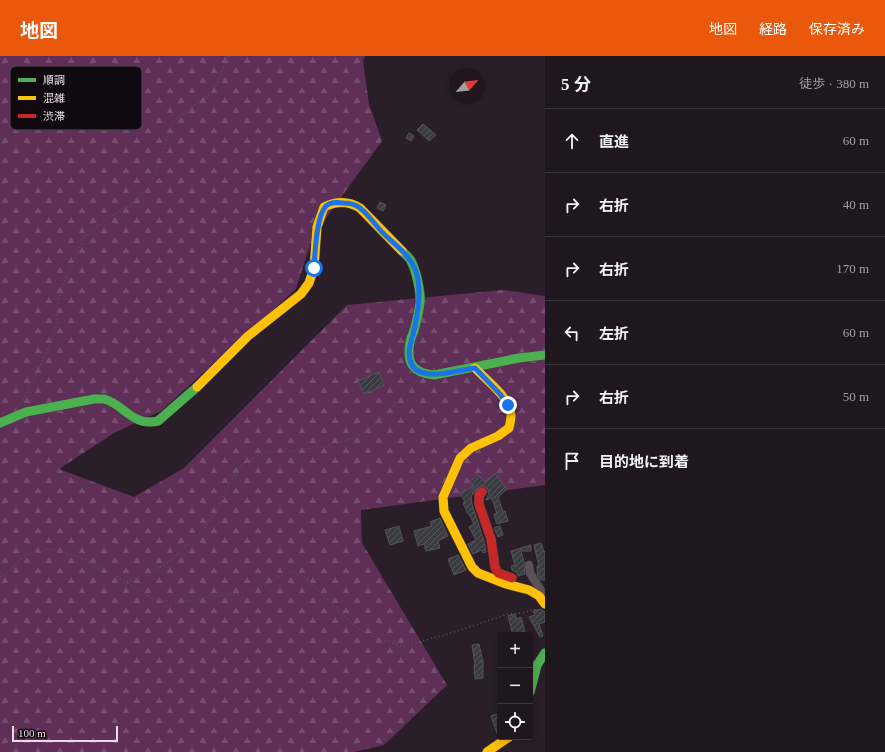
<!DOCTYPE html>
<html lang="ja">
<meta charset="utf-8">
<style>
body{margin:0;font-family:"Times New Roman","Noto Sans JP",serif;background:#2d242b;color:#f1f3f6}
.controls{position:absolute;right:12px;bottom:12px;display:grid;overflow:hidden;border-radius:4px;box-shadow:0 2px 10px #0003}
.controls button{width:36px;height:36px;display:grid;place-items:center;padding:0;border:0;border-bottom:1px solid #3d363c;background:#20171e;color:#f1f3f6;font:20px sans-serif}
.compass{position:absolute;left:449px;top:12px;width:36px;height:36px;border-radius:50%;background:#20171e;box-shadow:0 2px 10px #0003;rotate:62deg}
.scale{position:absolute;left:12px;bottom:10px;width:106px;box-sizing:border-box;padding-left:4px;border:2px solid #e9dbe6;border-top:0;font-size:11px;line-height:14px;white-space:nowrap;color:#e9dbe6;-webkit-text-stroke:3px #110910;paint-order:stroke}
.stop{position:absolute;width:12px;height:12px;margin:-9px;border:3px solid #1a73e8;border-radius:50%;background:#fff}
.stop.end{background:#1a73e8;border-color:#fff;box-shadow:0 1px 4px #0008}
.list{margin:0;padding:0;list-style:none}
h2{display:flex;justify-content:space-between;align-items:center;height:52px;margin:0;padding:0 16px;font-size:17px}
h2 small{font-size:13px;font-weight:400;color:#a29fa4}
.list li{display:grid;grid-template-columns:26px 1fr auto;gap:12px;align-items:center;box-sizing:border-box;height:64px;padding:0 16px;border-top:1px solid #3d363c}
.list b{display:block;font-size:15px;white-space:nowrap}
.list em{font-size:13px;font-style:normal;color:#a29fa4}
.icon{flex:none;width:22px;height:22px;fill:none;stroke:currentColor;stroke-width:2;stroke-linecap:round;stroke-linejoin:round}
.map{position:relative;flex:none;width:545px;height:696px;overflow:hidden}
header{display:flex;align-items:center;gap:24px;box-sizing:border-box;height:56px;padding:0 20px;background:#ea580c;color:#fff}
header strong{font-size:19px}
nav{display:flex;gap:22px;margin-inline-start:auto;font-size:14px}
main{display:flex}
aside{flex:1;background:#20171e}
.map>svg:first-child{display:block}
.forest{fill:url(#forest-firs)}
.building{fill:url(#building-hatch);stroke:#525459}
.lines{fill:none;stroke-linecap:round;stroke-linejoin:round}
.street-casing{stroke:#453c44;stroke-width:9}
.fast-casing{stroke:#453c44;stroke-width:10}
.slow-casing{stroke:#453c44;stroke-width:10}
.jam-casing{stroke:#453c44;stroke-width:10}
.path{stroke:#5a5258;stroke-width:1.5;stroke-dasharray:1 3;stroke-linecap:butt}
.street{stroke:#5a5158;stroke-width:8}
.fast{stroke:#4caf50;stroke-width:9}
.slow{stroke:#ffc107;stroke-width:9}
.jam{stroke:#c62828;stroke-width:9}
.route{stroke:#1a73e8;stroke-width:5}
.key{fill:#110910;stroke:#524850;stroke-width:1}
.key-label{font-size:11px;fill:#e9dbe6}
</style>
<header>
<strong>地図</strong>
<nav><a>地図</a><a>経路</a><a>保存済み</a></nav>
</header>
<main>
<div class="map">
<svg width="545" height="696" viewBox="0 0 545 696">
<defs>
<pattern id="forest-firs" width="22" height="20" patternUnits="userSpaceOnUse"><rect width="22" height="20" fill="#5f2f58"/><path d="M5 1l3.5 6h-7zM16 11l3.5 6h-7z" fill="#764d70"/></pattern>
<pattern id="building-hatch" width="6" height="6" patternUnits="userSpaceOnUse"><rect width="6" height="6" fill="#3a3b41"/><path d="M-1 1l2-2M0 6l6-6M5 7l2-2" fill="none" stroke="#56575c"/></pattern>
</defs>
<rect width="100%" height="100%" fill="#2a1f28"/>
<polygon class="forest" points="0,0 365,0 363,5 369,48 382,85 313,180 296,233 161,355 114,377 59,413 134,441 184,412 347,249 502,234 545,240 545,429 361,454 362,487 447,629 384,689 354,696 0,696"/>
<g class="building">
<polygon points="423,68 436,79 429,85 417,74"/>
<polygon points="409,77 414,80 411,85 406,82"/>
<polygon points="380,146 386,149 383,155 377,152"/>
<polygon points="379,316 384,329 364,338 358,325"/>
<polygon points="495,418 507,433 498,441 503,456 505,455 508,465 497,468 494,458 497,458 492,442 486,444 489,437 488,433 482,429 477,432 473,436 471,442 472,448 484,485 486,496 483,497 481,494 473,498 468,488 476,484 469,471 474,468 469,458 468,458 463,447 465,446 460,437 474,430 470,425 478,419 485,426"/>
<polygon points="440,462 448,480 438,485 440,492 426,495 424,488 418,490 414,475 432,470 430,466"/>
<polygon points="399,470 403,485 390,489 385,474"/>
<polygon points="500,470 503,479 498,481 494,472"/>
<polygon points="541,487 544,496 545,495 545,524 541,524 538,520 537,510 539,510 534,489"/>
<polygon points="531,489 531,495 521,495 524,506 525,518 518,520 517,517 512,514 511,510 515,509 511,495"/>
<polygon points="458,499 466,514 454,519 448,503"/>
<polygon points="541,553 545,556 545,566 539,568 543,580 540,581 529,561 535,559 533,555"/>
<polygon points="515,558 516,563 521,561 526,579 513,579 508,560"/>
<polygon points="479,588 483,606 483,622 475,623 474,609 475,609 472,589"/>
<polygon points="500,657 500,679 498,680 491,660"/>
</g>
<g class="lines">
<defs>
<polyline id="street" points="529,509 530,517 545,541"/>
<g id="fast">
<path d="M402,195C405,198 409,201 411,205C416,214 421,236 420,247C419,255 417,263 415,271C414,276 411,281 410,286C406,307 413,317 434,319L519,302L545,299"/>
<path d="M0,367L26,356L94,343C97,343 101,343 104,343C124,348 132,371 158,365L197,331"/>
<polyline points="530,636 537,609 545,597"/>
</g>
<g id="slow">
<path d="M475,312C487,325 509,340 511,359C511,364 510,368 509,372L498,380L471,392L460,402L443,441L444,455L472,511L478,517L506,528L529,534L539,540L545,548"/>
<path d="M197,331L248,280L301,238L309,227L314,212L317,171L324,151C336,145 349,145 360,152L402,195"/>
<polyline points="487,696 509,681"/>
</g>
<polyline id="jam" points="482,436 479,440 479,448 491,483 495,511 498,517 512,522"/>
</defs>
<use href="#street" class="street-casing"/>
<use href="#fast" class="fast-casing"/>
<use href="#slow" class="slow-casing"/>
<use href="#jam" class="jam-casing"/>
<g class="path">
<path d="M21,348L48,293L56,272L57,255L60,237L83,182L107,163L134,147L150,129L161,104L169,74L176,63L210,38C221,25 221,13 229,0"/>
<polyline points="0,521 6,518 22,502 30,498 44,493 57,494 82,502 113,518 152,542 165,545 178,546 191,545 214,540 241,537 264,529 284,518 291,516 307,522 344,560 360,574 381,584 403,590 448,578 508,558 522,557 538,553"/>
<polyline points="127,526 164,509 176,500 205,472 218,452 229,428 241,409 260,399 269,396 283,396 321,391 345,385 360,379 373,370 417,325"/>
</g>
<use href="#street" class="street"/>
<use href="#fast" class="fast"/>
<use href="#slow" class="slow"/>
<use href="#jam" class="jam"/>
</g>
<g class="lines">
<path class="route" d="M314,212C315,198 316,160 326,150C330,146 337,146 343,147C349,147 355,148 360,152C369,159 375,169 383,177C395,189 408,197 415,213C422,231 419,252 415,270C413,282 405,296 412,309C421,326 459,314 475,312L500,338L508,349"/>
</g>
<rect x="10" y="10" width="132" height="64" rx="6" class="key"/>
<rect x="18" y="22" width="18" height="4" fill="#4caf50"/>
<rect x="18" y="40" width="18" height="4" fill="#ffc107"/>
<rect x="18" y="58" width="18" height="4" fill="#c62828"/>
<g class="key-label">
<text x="43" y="28">順調</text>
<text x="43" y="46">混雑</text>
<text x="43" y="64">渋滞</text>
</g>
</svg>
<div class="controls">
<button>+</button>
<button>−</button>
<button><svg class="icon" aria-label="locate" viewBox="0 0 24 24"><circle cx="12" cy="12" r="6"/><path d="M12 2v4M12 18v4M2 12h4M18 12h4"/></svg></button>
</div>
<svg class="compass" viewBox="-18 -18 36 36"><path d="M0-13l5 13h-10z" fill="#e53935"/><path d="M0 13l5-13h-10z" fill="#a29fa4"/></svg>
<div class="scale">100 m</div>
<div class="stop" style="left:314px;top:212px"></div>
<div class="stop end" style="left:508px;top:349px"></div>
</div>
<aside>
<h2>5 分<small>徒歩 · 380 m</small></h2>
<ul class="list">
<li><svg class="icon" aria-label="ahead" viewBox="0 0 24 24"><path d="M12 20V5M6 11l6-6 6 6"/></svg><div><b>直進</b></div><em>60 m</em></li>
<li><svg class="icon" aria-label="right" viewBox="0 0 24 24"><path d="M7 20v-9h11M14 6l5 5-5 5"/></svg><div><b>右折</b></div><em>40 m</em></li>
<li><svg class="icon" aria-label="right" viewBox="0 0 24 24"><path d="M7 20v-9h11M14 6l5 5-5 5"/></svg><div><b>右折</b></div><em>170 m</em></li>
<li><svg class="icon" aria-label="left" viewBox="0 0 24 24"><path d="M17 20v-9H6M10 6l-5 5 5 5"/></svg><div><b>左折</b></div><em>60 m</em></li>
<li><svg class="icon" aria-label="right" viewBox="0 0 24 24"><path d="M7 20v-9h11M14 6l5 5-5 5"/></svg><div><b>右折</b></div><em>50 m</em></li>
<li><svg class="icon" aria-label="arrive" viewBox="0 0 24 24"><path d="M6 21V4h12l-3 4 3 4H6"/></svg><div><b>目的地に到着</b></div></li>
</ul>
</aside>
</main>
